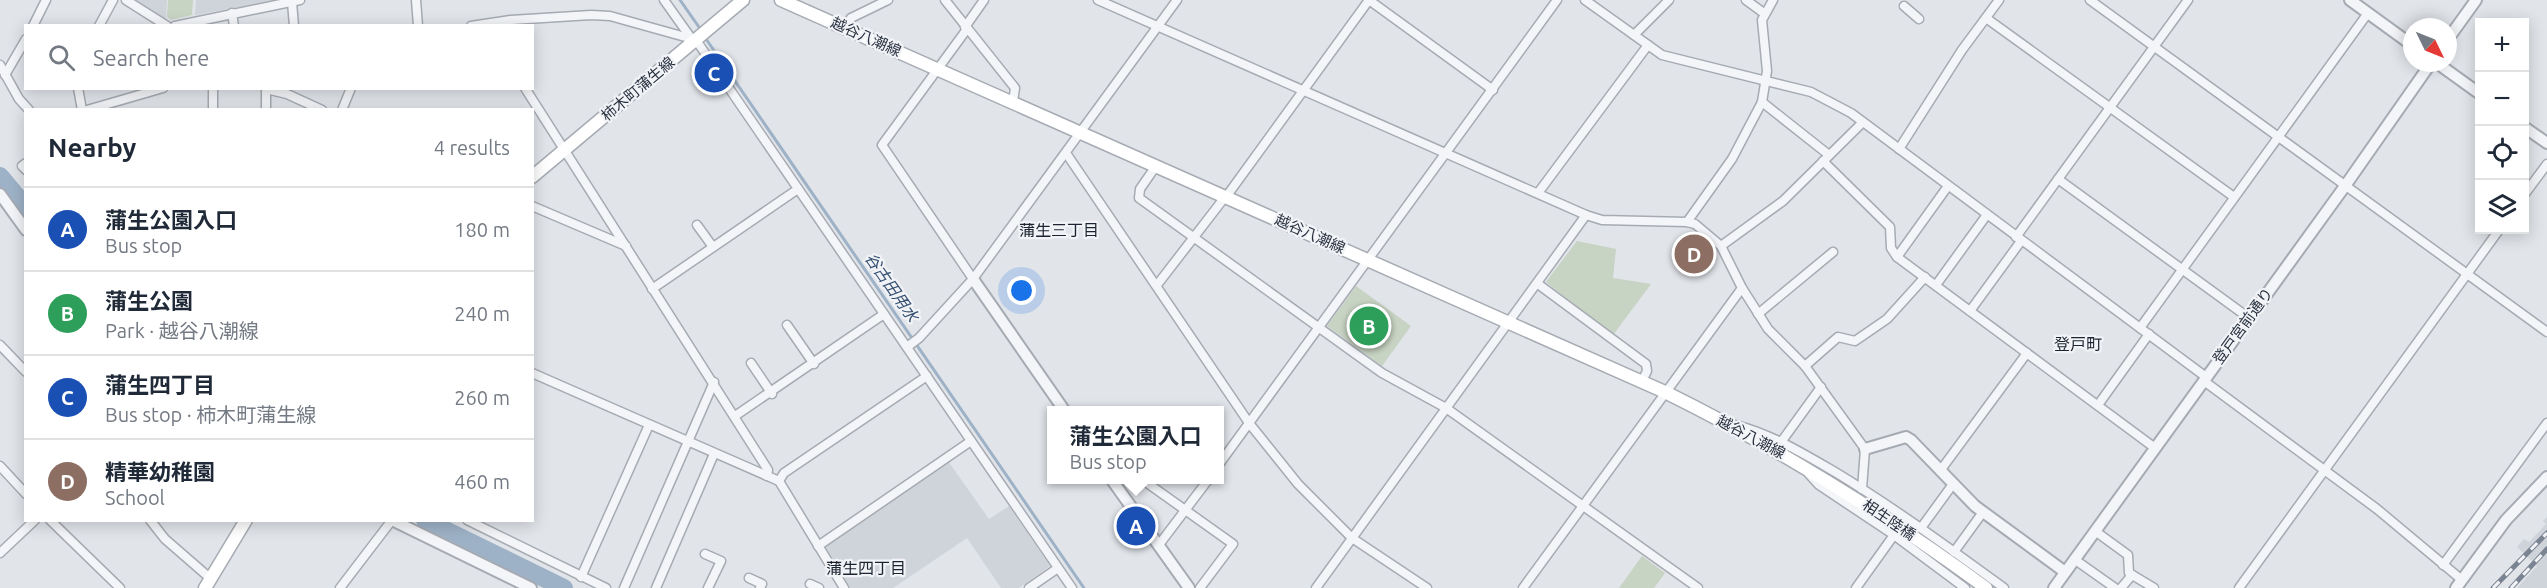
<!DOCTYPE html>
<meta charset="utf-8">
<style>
body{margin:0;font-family:Ubuntu,"Noto Sans JP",sans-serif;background:#f2f2f3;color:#1f2937}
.controls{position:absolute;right:18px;top:18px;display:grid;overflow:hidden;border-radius:0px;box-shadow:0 3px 15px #0003}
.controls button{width:54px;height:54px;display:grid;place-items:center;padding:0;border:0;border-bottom:2px solid #e0e1e3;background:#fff;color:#1f2937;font:30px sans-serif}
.compass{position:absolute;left:2403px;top:18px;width:54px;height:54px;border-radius:50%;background:#fff;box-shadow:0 3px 15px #0003;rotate:133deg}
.you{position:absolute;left:1022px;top:291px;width:21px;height:21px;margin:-15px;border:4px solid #fff;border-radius:50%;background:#1a73e8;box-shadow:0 0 0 9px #1a73e833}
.badge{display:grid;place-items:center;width:39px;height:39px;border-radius:50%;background:#0f766e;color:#fff;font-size:20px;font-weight:700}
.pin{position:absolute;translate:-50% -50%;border:3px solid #fff;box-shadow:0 2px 6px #0006}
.popup{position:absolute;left:1047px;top:406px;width:177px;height:78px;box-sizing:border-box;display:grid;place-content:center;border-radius:0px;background:#fff;filter:drop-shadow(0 2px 4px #0005);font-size:20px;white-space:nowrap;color:#747a83}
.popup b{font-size:22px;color:#1f2937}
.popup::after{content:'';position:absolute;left:50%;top:100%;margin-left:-12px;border:12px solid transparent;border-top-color:#fff}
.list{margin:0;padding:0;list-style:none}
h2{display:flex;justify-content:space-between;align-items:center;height:78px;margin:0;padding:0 24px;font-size:26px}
h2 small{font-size:20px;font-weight:400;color:#747a83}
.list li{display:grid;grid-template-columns:39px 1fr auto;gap:18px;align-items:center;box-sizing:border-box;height:84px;padding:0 24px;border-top:2px solid #e0e1e3}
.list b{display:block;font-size:22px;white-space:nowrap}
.list p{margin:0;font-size:20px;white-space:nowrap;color:#747a83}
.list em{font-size:20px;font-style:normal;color:#747a83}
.icon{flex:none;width:33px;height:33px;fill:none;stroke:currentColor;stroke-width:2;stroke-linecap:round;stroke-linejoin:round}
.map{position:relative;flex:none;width:2547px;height:588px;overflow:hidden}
.search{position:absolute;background:#fff;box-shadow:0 3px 15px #0003;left:24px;top:24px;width:510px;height:66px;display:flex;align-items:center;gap:15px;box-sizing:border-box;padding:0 21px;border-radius:0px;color:#747a83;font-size:22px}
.panel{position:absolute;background:#fff;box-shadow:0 3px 15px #0003;left:24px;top:108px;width:510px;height:414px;border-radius:0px}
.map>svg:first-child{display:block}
.built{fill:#cfd4db}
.green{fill:#c7d3c3}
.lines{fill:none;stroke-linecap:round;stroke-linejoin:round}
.stream{stroke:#9eb2c7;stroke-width:3}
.river{stroke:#9eb2c7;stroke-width:18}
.minor-casing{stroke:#a6abb3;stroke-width:11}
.tertiary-casing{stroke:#a6abb3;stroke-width:14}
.secondary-casing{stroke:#a6abb3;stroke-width:15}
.minor{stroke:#f4f5f8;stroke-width:8}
.tertiary{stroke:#f4f5f8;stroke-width:10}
.secondary{stroke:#fff;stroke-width:12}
.rail-casing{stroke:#7b8492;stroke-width:5}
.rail{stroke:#f1f3f7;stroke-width:3;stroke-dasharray:9;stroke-linecap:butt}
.labels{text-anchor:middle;stroke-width:4.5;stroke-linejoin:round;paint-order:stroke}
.street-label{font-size:15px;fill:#2a3240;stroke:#f1f3f7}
.neighbourhood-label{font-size:16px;fill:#1c2431;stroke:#f1f3f7}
.water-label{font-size:16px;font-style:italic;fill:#365172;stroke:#f1f3f7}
</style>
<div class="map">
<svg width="2547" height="588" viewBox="0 0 2547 588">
<rect width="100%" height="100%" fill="#e1e4e9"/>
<g class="built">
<polygon points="134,0 167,0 166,20"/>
<polygon points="196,0 279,0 195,15"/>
<polygon points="948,461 989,519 1009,506 1050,566 1019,588 1001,588 967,538 893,588 850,588 826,548 828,541"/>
<polygon points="2547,517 2547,588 2517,588 2537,566 2517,547 2524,539 2529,542 2546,524 2543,521"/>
</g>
<g class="green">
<polygon points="168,0 193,0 192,15 171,20 167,17"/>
<polygon points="1577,241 1616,249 1613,278 1651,284 1613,335 1546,282"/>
<polygon points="1356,286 1411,326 1382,366 1327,326"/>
<polygon points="1642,556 1665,573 1654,588 1619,588"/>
</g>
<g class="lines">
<g class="stream">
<polyline points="680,0 701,30"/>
<polyline points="704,36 1084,588"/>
</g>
<g class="river">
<polyline points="0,176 26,207"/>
<polyline points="425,520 564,588"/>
</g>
<defs>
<g id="minor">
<polyline points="126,0 167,26"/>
<polyline points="416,0 418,26"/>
<polyline points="664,0 691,38"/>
<polyline points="945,0 1015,88 1013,102"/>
<polyline points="1098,0 1586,215 1602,220 1687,222 1695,224 1721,246 1742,288 1768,329 1805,366 1865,449 1862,489"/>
<polyline points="1369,0 1493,90"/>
<polyline points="1585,0 1662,55 1811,92 1851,113 2206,377"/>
<polyline points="1746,0 1765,14"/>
<polyline points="2090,0 2547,332"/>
<polyline points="292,2 294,26"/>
<polyline points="1904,6 1919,19"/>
<polyline points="232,13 234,26"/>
<polyline points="1986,18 2234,197"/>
<polyline points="33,26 46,0"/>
<polyline points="99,26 113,0"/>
<polyline points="175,26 300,0"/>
<polyline points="471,26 511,20 591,15 610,16 696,40 1072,588"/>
<polyline points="965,27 984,0"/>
<polyline points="844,28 851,18 888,0"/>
<polyline points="967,29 882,145 973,279"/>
<polyline points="1634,35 1669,0"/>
<polyline points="0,65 19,99 29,110"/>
<polyline points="5,75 26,39"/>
<polyline points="78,88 82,110"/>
<polyline points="213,88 213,110"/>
<polyline points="525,88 768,470 767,476"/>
<polyline points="266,89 287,94 322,110"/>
<polyline points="1762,102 1829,155"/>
<polyline points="87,110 163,88"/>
<polyline points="266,110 266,88"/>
<polyline points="342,110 351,88"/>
<polyline points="1899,149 1962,50 1999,0"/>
<polyline points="1066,153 1249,423 1298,484 1352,538 1427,588"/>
<polyline points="1823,161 1890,227 1891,248 1897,257 2155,448"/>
<polyline points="26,163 22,166 26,170"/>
<polyline points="1156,166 1140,189 1139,198 1382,373 1446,408 1698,588"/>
<polyline points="2058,179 2249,318"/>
<polyline points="1538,193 1648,45"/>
<polyline points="2524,195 2547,164"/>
<polyline points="1226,197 1369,0"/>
<polyline points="532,206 626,246"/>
<polyline points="1687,222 1732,159 1762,102 1767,71 1762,20 1773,0"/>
<polyline points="697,225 713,247"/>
<polyline points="2016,237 2188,0"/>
<polyline points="1721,246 1783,201 1863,122"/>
<polyline points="1897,257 1948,186"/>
<polyline points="1538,284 1646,364 1647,371 1642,381"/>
<polyline points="1157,285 1225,197"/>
<polyline points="1936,285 1986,216"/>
<polyline points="652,289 798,189"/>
<polyline points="1970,311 2021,241"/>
<polyline points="1758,314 1833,252"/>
<polyline points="787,325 814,364"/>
<polyline points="2140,328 2368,13"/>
<polyline points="0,345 26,372"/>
<polyline points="907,347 919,338 973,279 1177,0"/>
<polyline points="751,363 772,394"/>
<polyline points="1805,366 1838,337 1855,341 1887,319 1925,277"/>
<polyline points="532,373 779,481 844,588"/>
<polyline points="2204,381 2377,509 2462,580"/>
<polyline points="2098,405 2149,334"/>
<polyline points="735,416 884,314"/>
<path d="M1736,425C1771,434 1804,454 1835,472C1893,507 1949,548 2004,588"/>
<polyline points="1779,445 1821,387"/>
<polyline points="1220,463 1557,0"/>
<polyline points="0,466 26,494"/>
<polyline points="1940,471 2027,353"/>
<polyline points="1809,474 1819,485 1894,535 1965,588"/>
<polyline points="1143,480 1233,544 1200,588"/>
<polyline points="779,481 784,473 927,376"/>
<polyline points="50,520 120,588"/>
<polyline points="150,520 165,539 211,579"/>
<polyline points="467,520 606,588"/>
<polyline points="1921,528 1953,484"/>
<polyline points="2095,531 2128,555 2129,573 2154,588"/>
<polyline points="818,546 971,441"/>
<polyline points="1158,546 1208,480"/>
<polyline points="1954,552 1983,512"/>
<polyline points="0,553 35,520"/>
<polyline points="705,554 721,561 708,588"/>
<polyline points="2074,559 2115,588"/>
<polyline points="2443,565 2547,423"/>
<polyline points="581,577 649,425"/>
<polyline points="749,578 762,584 760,588"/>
<polyline points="810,584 819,588"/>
<polyline points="340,588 392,520"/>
<polyline points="624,588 714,382"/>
<polyline points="656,588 714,454"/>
<polyline points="1029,588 1058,568"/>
<polyline points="1316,588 1586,215"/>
<polyline points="1523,588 1742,288"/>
<polyline points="1856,588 1894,535"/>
<polyline points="2121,588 2132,575"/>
<polyline points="2239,588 2499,230"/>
</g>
<g id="tertiary">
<polyline points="2350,0 2412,45"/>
<polyline points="2448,39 2476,0"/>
<polyline points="2437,63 2480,94"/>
<polyline points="2524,127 2547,143"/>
<polyline points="0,194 26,230"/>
<polyline points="973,279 1064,410"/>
<polyline points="1865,449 1906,437 1911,440 1975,506 2065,572"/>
<polyline points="1112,480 1189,588"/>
<polyline points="392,520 531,588"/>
<polyline points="2054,588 2345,186 2431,63"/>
<polyline points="2456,588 2506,520 2547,477"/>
</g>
<g id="secondary">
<path d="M781,0L1665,392C1778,448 1884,513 1986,588"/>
<polyline points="532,177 743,0"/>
<polyline points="205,588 246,520"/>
</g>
</defs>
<use href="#minor" class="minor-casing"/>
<use href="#tertiary" class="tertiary-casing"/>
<use href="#secondary" class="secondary-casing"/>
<use href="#minor" class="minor"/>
<use href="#tertiary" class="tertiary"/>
<use href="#secondary" class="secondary"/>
<defs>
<g id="rail">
<polyline points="2493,588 2547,533"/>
<polyline points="2511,588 2547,549"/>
</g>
</defs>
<use href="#rail" class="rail-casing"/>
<use href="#rail" class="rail"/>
</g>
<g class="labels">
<g class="street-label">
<text transform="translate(866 37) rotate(24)" y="5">越谷八潮線</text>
<text transform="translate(638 89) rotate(-40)" y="5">柿木町蒲生線</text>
<text transform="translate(1310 234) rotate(24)" y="5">越谷八潮線</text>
<text transform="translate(2243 326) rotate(-54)" y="5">登戸宮前通り</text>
<text transform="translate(1751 437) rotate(28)" y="5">越谷八潮線</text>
<text transform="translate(1889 520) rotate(34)" y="5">相生陸橋</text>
</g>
<g class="neighbourhood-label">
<text x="1059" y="236">蒲生三丁目</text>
<text x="2078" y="350">登戸町</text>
<text x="866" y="574">蒲生四丁目</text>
</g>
<g class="water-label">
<text transform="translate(892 287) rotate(55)" y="6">谷古田用水</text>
</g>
</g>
</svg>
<div class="controls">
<button>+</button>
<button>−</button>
<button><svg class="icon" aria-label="locate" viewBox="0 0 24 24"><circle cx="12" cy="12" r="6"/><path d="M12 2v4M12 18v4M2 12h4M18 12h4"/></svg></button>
<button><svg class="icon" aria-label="layers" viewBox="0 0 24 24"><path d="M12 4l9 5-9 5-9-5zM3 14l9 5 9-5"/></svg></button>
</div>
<svg class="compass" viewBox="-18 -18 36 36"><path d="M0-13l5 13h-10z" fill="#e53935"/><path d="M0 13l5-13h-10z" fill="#747a83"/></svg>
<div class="you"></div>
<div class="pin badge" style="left:1136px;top:526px;background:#1a4fb4">A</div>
<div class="popup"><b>蒲生公園入口</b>Bus stop</div>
<div class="pin badge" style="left:1369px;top:326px;background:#2e9e5b">B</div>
<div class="pin badge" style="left:714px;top:73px;background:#1a4fb4">C</div>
<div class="pin badge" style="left:1694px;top:254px;background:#8d6e63">D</div>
<div class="search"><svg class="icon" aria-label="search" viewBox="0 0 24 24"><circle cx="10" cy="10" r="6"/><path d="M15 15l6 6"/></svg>Search here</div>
<section class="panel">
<h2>Nearby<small>4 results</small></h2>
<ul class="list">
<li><span class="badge" style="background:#1a4fb4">A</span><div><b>蒲生公園入口</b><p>Bus stop</p></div><em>180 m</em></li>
<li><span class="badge" style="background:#2e9e5b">B</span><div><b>蒲生公園</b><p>Park · 越谷八潮線</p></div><em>240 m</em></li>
<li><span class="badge" style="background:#1a4fb4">C</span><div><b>蒲生四丁目</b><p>Bus stop · 柿木町蒲生線</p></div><em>260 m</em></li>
<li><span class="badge" style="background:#8d6e63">D</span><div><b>精華幼稚園</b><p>School</p></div><em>460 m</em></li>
</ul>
</section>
</div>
